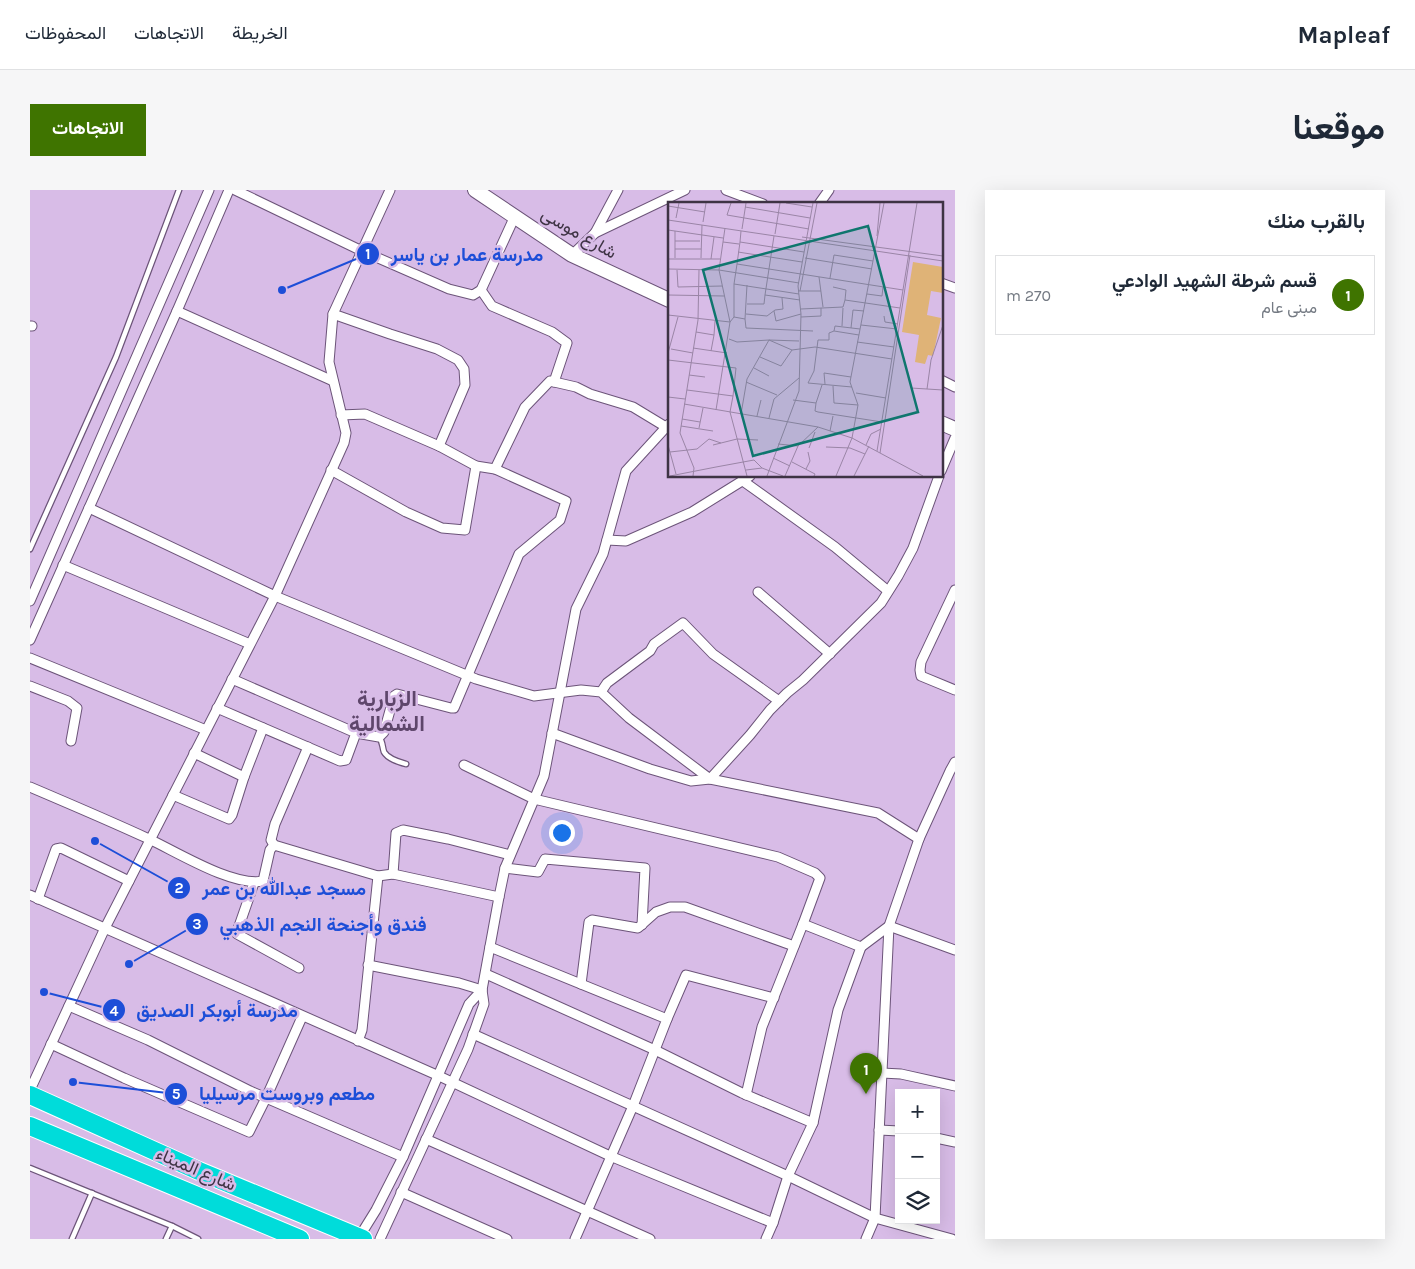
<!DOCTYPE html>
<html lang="ar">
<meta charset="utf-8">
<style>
body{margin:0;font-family:Karla,Vazirmatn,sans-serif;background:#f6f6f7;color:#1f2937;direction:rtl}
.controls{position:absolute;right:15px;bottom:15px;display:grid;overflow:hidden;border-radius:0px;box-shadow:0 5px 20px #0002}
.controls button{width:45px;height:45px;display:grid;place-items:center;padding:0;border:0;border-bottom:1px solid #e0e1e3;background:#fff;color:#1f2937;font:25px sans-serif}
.you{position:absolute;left:531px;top:642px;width:18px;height:18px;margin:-12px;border:4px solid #fff;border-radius:50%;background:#1a73e8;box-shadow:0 0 0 8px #1a73e833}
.badge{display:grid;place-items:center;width:32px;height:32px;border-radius:50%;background:#3f7400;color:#fff;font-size:16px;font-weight:700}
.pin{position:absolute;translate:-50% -41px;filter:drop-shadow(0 1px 2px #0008)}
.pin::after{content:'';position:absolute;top:26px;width:18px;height:15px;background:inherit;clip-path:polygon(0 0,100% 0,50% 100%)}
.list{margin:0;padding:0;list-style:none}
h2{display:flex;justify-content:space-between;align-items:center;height:65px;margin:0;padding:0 20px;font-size:21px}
h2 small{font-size:16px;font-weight:400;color:#747a83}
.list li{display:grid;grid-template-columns:32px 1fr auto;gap:15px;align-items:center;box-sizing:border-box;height:80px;margin:0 10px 10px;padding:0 10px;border:1px solid #e0e1e3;border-radius:0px}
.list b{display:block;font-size:19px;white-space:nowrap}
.list p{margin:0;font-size:16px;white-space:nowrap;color:#747a83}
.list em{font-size:16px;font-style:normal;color:#747a83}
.icon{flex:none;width:28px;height:28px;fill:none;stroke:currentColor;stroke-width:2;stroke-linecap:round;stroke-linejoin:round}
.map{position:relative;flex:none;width:925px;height:1049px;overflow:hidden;direction:ltr;border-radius:0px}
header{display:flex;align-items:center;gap:30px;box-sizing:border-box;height:70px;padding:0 25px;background:#fff;border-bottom:1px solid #e0e1e3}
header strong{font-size:24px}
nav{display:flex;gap:28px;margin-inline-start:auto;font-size:18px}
.intro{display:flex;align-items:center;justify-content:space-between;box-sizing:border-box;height:120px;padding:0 30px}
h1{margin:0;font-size:35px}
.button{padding:12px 22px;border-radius:0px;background:#3f7400;color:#fff;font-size:18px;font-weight:700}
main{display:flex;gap:30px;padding:0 30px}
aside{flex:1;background:#fff;border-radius:0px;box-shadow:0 5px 20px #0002}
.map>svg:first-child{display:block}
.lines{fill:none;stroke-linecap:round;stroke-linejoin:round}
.lane-casing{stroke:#6c5479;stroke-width:7}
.street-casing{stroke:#6c5479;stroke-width:11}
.secondary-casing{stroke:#6c5479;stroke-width:16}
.highway-casing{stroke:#fff;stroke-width:20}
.lane{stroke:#fff;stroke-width:4.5}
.street{stroke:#fff;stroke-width:9}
.secondary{stroke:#fff;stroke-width:14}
.highway{stroke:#00dcda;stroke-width:18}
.labels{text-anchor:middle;stroke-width:5;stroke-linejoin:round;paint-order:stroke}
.street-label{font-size:18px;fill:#3e3344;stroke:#d8bce7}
.district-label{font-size:22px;font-weight:bold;fill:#5e466b;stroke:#d8bce7}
.inset-road{fill:none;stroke:#9a85a6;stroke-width:1}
.view{fill:#0f766e;fill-opacity:0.15;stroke:#0f766e;stroke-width:2.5}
.inset-edge{fill:none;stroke:#3e3344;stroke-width:2.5}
.leader{fill:none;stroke:#1d4ed8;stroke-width:2}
.callout-dot{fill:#1d4ed8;stroke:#d8bce7;stroke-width:2}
.mark-label{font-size:15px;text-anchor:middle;font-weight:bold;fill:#fff}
.callout-label{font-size:19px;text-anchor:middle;font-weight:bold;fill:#1d4ed8;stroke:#d8bce7;stroke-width:5;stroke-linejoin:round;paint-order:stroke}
</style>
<header>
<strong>Mapleaf</strong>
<nav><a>الخريطة</a><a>الاتجاهات</a><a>المحفوظات</a></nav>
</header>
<div class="intro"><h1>موقعنا</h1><a class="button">الاتجاهات</a></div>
<main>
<aside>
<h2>بالقرب منك<small></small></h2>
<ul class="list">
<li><span class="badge">1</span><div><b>قسم شرطة الشهيد الوادعي</b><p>مبنى عام</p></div><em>270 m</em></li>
</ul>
</aside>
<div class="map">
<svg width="925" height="1049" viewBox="0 0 925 1049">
<rect width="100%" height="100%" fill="#d8bce7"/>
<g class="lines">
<defs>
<g id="lane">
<polyline points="0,359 86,167 149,0"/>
<path d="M349,547C353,552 352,556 354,562C358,569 369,572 376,574"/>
<polyline points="0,978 142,1036 168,1049"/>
<polyline points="42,1049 62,1003"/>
<polyline points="136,1049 142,1036"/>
</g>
<g id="street">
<polyline points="205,0 332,61 419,99 443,105 451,100 485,26"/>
<polyline points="696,0 733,14"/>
<polyline points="789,14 799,0"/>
<polyline points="565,43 588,0"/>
<polyline points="542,65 565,43 655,0"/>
<polyline points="911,93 925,98"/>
<polyline points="451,100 462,116 522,142 537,153 524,192"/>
<polyline points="147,121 303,191"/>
<polyline points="303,124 360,144 407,159 428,170 434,179 435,195 409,256"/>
<polyline points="0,136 2,136"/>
<polyline points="911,190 925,197"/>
<polyline points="311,225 335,224 409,256 446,276 465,279 536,311 530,330 489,364 424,518 421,518 367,504 364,506 354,542 349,547 326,543"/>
<polyline points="465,279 495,217 520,191 546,197 560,204 603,217 636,237"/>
<polyline points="301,280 376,322 412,338 435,340 446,276"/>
<polyline points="911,281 925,248"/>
<polyline points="713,291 805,357 858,401"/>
<polyline points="59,318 245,406 446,489 504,506 551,500 571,502 599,528 680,589 848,623 889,649"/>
<polyline points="577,350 596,351 662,322 720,286"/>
<polyline points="33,375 220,454"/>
<polyline points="925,400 891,472 890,480 891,486 925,500"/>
<polyline points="728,402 800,464"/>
<polyline points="0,411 179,0"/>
<polyline points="0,450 147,121 199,0"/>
<polyline points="0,468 176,540"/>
<polyline points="0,496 38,511 47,518 41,551"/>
<polyline points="571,502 577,493 620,461 624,454 653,433 683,464 749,511"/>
<polyline points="187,518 310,571 316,570 326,543 202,489"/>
<polyline points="522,543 620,579 661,591 680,589 720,545 740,520 757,503 773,490 851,413 868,386 883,358 909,286"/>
<polyline points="164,563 214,587"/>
<polyline points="434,575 504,609 748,667 785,683 790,688 773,734"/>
<path d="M0,597C40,614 80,631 119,649C147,662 203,697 233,691L240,660L244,655L348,686L363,684L469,707"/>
<polyline points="143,605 199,629 202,625 214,587 233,538"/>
<polyline points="244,655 241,650 245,634 278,557"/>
<polyline points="475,678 508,682 515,669 615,678 612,735"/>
<polyline points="363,684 366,643 373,640 418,649 480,665"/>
<polyline points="224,693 208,739 207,744 269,778"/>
<polyline points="0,705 409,886 580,966 743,1033 736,1049"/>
<polyline points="8,709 26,659 31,658 99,691"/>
<polyline points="460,757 637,829 603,916 545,1049"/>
<polyline points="831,757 859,736 925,760"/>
<polyline points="338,775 429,793 452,800"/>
<polyline points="456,784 625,860 712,903 783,933 758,986 743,1033"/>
<polyline points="551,794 559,732 562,730 608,738 626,722 640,717 655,717 764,756"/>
<polyline points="39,816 118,850 220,901 373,967"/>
<polyline points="637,829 656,785 744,808"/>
<polyline points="443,844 758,986 845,1028 922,1049"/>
<polyline points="328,851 332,840 348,686"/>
<polyline points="21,854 94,888 219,942 236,908 272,827"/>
<polyline points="852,883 871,884 925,896"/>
<polyline points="0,900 75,738 245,406 314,253 316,243 299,172 303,124 360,0"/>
<polyline points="716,905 732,837 773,734 831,757 808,820 783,933"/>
<polyline points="849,940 869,941"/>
<polyline points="906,948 925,952"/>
<polyline points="396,949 620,1049"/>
<polyline points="371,1002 477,1049"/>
<polyline points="328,1049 346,1020 373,967 439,814 452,800"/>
<polyline points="350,1049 438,859 454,814 452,800 469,707 475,678 514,586 546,419 573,364 596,281 639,234"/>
<polyline points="836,1049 845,1028 859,736 889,649 920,581 925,572"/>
</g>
<g id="secondary">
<polyline points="445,0 542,65 639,110"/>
<polyline points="911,233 925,239"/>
</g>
<g id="highway">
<polyline points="0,905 169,981 333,1049"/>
<polyline points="0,936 270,1049"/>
</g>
</defs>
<use href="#lane" class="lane-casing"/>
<use href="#street" class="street-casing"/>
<use href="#secondary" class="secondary-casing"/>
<use href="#highway" class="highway-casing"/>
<use href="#lane" class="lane"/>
<use href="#street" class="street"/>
<use href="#secondary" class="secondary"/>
<use href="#highway" class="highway"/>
</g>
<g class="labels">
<g class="street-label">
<text transform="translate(549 43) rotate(30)" y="6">شارع موسى</text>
<text transform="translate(166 979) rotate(23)" y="6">شارع الميناء</text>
</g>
<g class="district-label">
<text x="357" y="516">الزبارية<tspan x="357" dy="25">الشمالية</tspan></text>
</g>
</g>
<g transform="translate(638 12)">
<rect width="275" height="275" fill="#d8bce7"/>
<path d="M245,60L275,65V91L263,89L259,113L273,116L265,154L260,153L257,162L247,160L251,133L234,130Z" fill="#dfb377"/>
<path class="inset-road" d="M63,1L59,13L141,27M118,1L144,5M0,4L37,10M77,5L142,16M8,16L11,1M0,18L275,59M35,20L38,1M74,27L78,1M0,28L55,36M73,29L72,40L136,50M107,32L112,1M106,34L97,93L132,98M209,34L212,1M134,35L275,54M7,39H32M55,40L71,42M72,40L69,62L235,88M7,47H33M70,50L134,60M7,56V29M33,56L34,23M137,56L204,67M0,57H52M43,57L46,35M69,62L66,82L131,92M0,67L51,68L131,81M9,68L10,85L54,84M151,75L155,105M162,76L166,53L205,59M66,82V115L77,117L79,83M165,85L178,88L177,98M131,89H153M132,89L149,1M199,92L214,94L215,85M0,93L56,94M79,102H96L97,93M133,107L175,105L177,98L232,106M106,109L108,119L133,112M78,112L99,114L107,108L115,107L114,96M0,113L62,120L66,115M216,114L217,120L230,122M133,115L153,114V106M77,117L78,126L145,129M193,123L229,127M174,124L175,106M183,126L185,108L196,109M166,129L161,131V138H150L146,169L140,181L184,185M28,130L46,133L47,119M191,133L166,129L167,124L192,127M61,137L69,140L101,138L124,148L147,145L224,157M189,140L226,145M25,146L59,151M3,147L25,151M43,149L46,133M0,151L10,115M92,155L113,164L124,148M0,158L68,166L65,194M86,166L101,174M21,173L37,175M78,180L109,193M157,182L156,171L183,175M165,184L166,201L190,203M243,186L275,188M259,187L263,158L275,123M19,188L65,194L62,210L79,274M188,191L218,196M0,195L17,197M125,198L148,201L154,183M148,201L147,209L150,210L214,220M16,202L150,225L184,236L255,274M48,208L62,120L51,68L57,26M73,212L79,177L101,138L131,139M89,214L93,198M101,216L106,197L131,176M14,217L32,220M13,224L45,229M31,226L35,206M162,229L165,214M110,242L130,244M0,243L8,272M45,243L69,237L90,238M198,243L203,232L213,227M158,245L182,246L197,252M141,246L147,230M209,249L249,1M2,250L29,247L41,237L53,241M212,251L242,53M105,256L122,264M124,260L147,272L146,274M48,265L86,258L94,266L115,274M138,267L142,259L140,250M78,268L94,266M2,274L48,265M25,274L26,266L12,231L30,118L31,68M99,274L131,189L133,112L130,84L145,1M117,274L130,244L150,225M168,274L184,236L190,203L182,180L216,1M186,274L201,244"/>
<path class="view" d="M200,24L250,210L85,254L35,68Z"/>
<rect width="275" height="275" class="inset-edge"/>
</g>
<path class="leader" d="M252 100L338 64M65 651L149 698M99 774L167 734M14 802L84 820M43 892L146 904"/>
<g class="callout-dot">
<circle cx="252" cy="100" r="5"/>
<circle cx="65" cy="651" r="5"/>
<circle cx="99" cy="774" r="5"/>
<circle cx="14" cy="802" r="5"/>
<circle cx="43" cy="892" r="5"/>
<circle cx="338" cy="64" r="12"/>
<circle cx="149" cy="698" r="12"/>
<circle cx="167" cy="734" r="12"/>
<circle cx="84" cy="820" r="12"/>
<circle cx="146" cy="904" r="12"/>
</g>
<g class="mark-label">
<text x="338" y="69">1</text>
<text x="149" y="703">2</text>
<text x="167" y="739">3</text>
<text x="84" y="826">4</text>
<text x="146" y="909">5</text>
</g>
<g class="callout-label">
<text x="437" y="71">مدرسة عمار بن ياسر</text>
<text x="254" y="705">مسجد عبدالله بن عمر</text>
<text x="293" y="741">فندق وأجنحة النجم الذهبي</text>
<text x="187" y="827">مدرسة أبوبكر الصديق</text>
<text x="257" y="910">مطعم وبروست مرسيليا</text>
</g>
</svg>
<div class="controls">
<button>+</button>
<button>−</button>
<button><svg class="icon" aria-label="layers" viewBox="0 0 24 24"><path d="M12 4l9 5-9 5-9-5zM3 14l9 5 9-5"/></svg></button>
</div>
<div class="you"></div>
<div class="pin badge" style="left:836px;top:904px">1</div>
</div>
</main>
